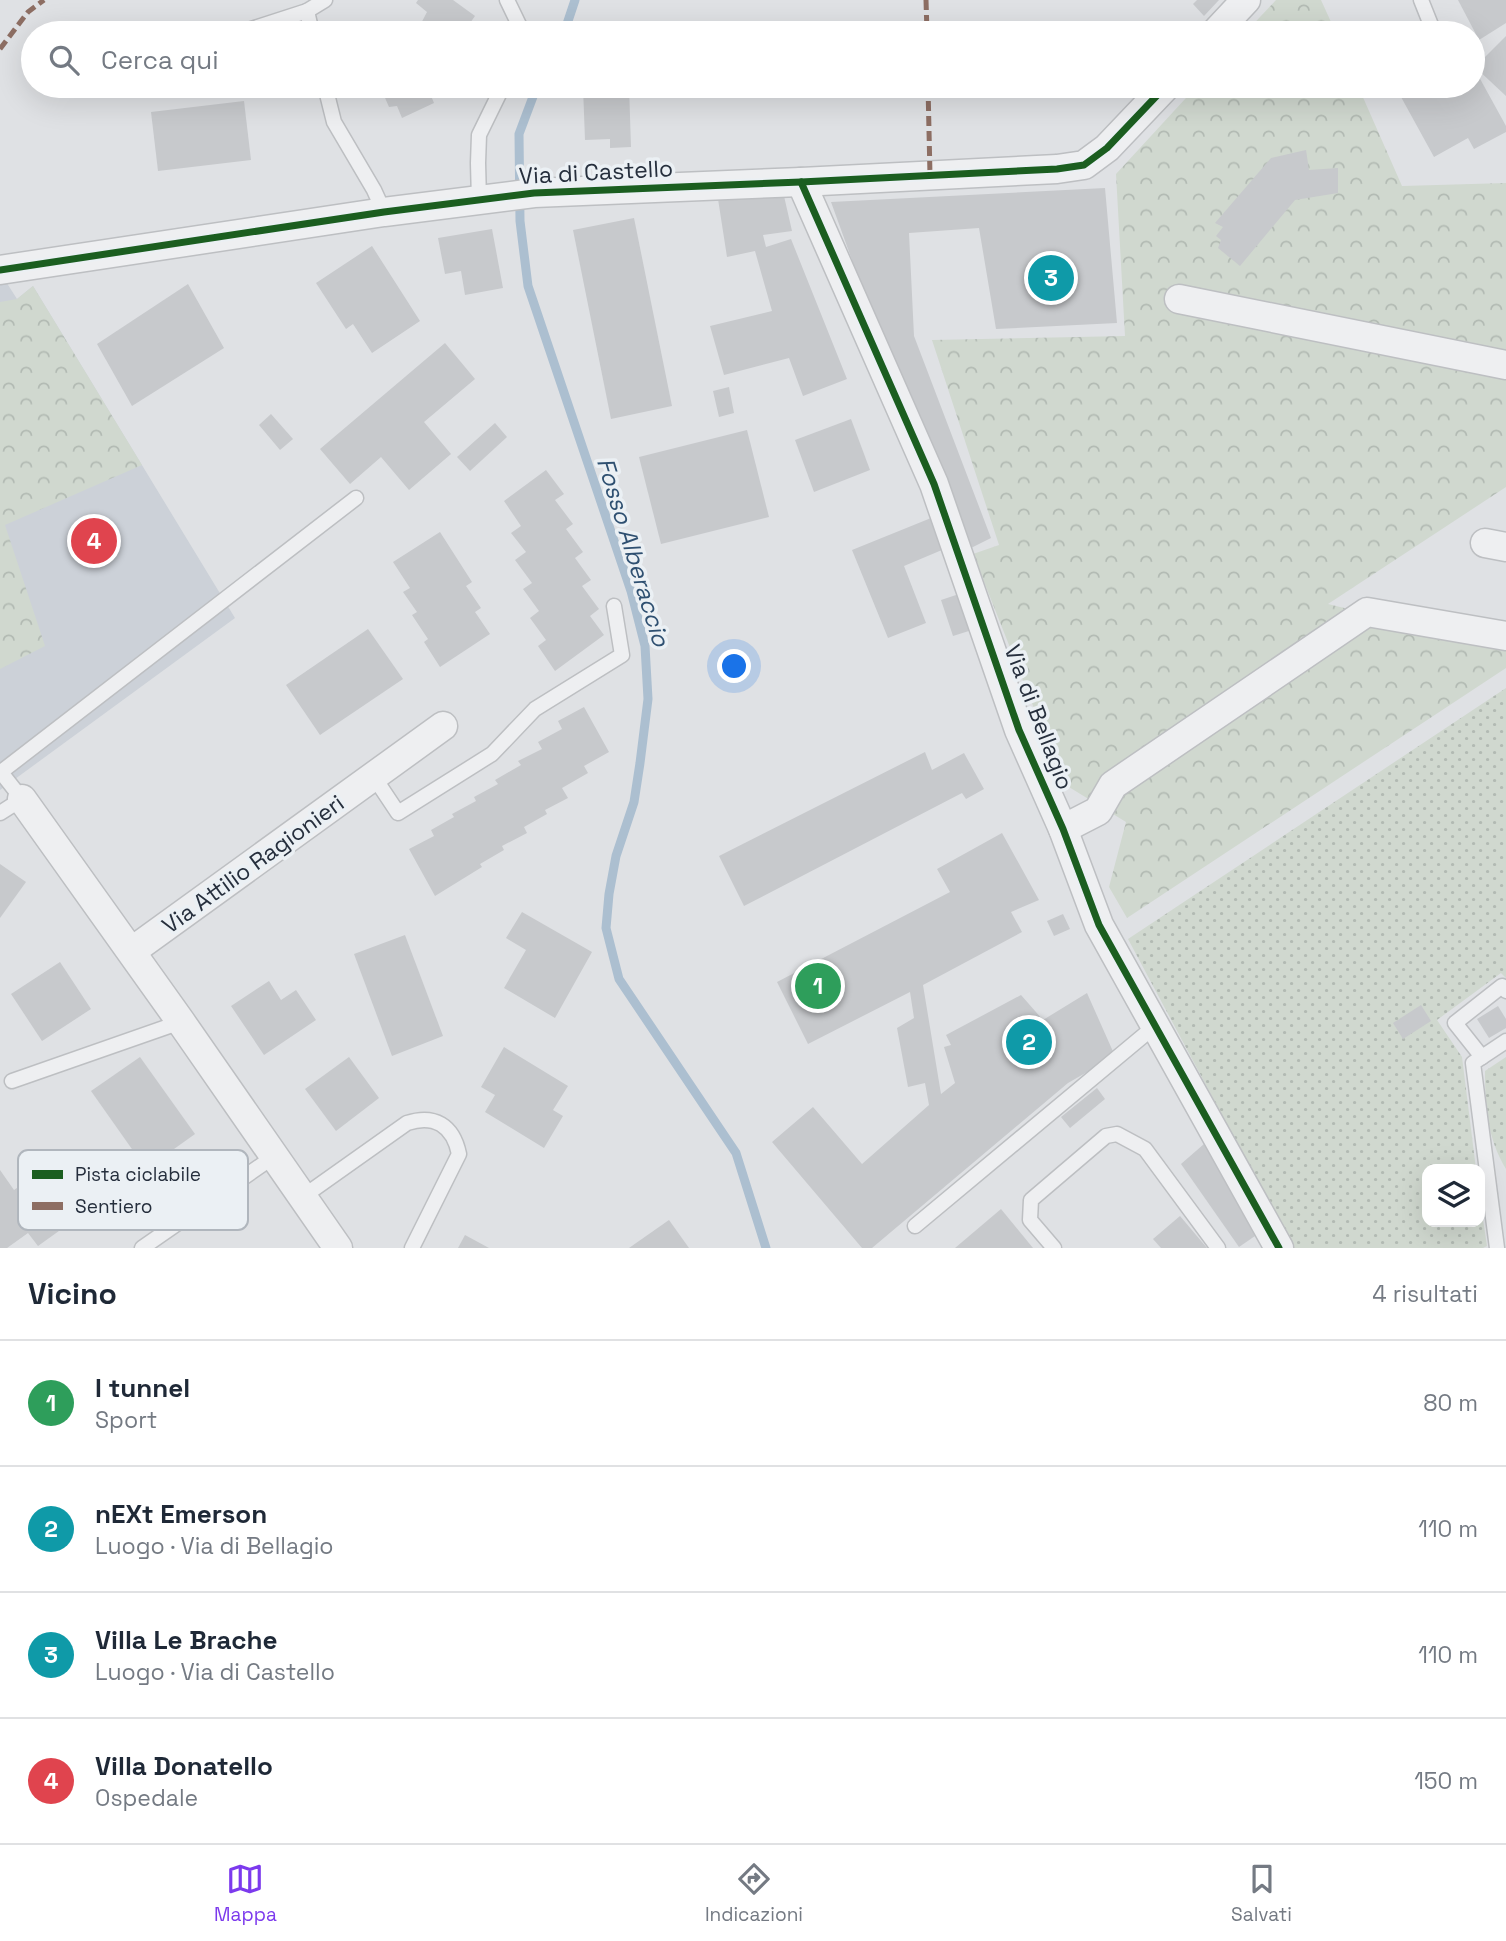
<!DOCTYPE html>
<html lang="it">
<meta charset="utf-8">
<style>
body{margin:0;font-family:"Space Grotesk",sans-serif;background:#f2f2f3;color:#1f2937}
.controls{position:absolute;right:21px;bottom:21px;display:grid;overflow:hidden;border-radius:14px;box-shadow:0 7px 28px #0002}
.controls button{width:63px;height:63px;display:grid;place-items:center;padding:0;border:0;border-bottom:2px solid #e0e1e3;background:#fff;color:#1f2937;font:35px sans-serif}
.you{position:absolute;left:735px;top:667px;width:24px;height:24px;margin:-18px;border:5px solid #fff;border-radius:50%;background:#1a73e8;box-shadow:0 0 0 10px #1a73e833}
.badge{display:grid;place-items:center;width:46px;height:46px;border-radius:50%;background:#7c3aed;color:#fff;font-size:23px;font-weight:700}
.pin{position:absolute;translate:-50% -50%;border:4px solid #fff;box-shadow:0 2px 7px #0006}
.list{margin:0;padding:0;list-style:none}
h2{display:flex;justify-content:space-between;align-items:center;height:91px;margin:0;padding:0 28px;font-size:30px}
h2 small{font-size:23px;font-weight:400;color:#747a83}
.list li{display:grid;grid-template-columns:46px 1fr auto;gap:21px;align-items:center;box-sizing:border-box;height:126px;padding:0 28px;border-top:2px solid #e0e1e3}
.list b{display:block;font-size:26px;white-space:nowrap}
.list p{margin:0;font-size:23px;white-space:nowrap;color:#747a83}
.list em{font-size:23px;font-style:normal;color:#747a83}
.icon{flex:none;width:38px;height:38px;fill:none;stroke:currentColor;stroke-width:2;stroke-linecap:round;stroke-linejoin:round}
.map{position:relative;flex:none;width:1506px;height:1248px;overflow:hidden}
.search{position:absolute;background:#fff;box-shadow:0 7px 28px #0002;left:21px;right:21px;top:21px;height:77px;display:flex;align-items:center;gap:18px;box-sizing:border-box;padding:0 24px;border-radius:38px;color:#747a83;font-size:26px}
.sheet{height:595px;background:#fff}
nav{display:flex;justify-content:space-around;align-items:center;box-sizing:border-box;height:98px;border-top:2px solid #e0e1e3;background:#fff;font-size:19px;color:#747a83}
nav a{display:grid;justify-items:center;gap:4px}
nav .on{color:#7c3aed}
.map>svg:first-child{display:block}
.built{fill:#ccd1d8}
.grass{fill:url(#grass-dots)}
.park{fill:url(#park-crowns)}
.lines{fill:none;stroke-linecap:round;stroke-linejoin:round}
.stream{stroke:#acbfd0;stroke-width:9}
.building{fill:#c7c9cc}
.lane-casing{stroke:#bdbfc2;stroke-width:17}
.street-casing{stroke:#bdbfc2;stroke-width:31}
.lane{stroke:#eeeff1;stroke-width:14}
.street{stroke:#eeeff1;stroke-width:28}
.quiet{stroke:#8d6e63;stroke-width:5;stroke-dasharray:10 5;stroke-linecap:butt}
.cycleway-casing{stroke:#ebf0f4;stroke-width:11}
.cycleway{stroke:#1b5e20;stroke-width:7}
.labels{text-anchor:middle;stroke-width:7;stroke-linejoin:round;paint-order:stroke}
.street-label{font-size:23px;fill:#262f3d;stroke:#ebf0f4}
.water-label{font-size:24px;font-style:italic;fill:#2f5071;stroke:#ebf0f4}
.key{fill:#ebf0f4;stroke:#b0b6bd;stroke-width:2}
.key-label{font-size:19px;fill:#262f3d}
</style>
<div class="map">
<svg width="1506" height="1248" viewBox="0 0 1506 1248">
<defs>
<pattern id="grass-dots" width="8" height="8" patternUnits="userSpaceOnUse" patternTransform="scale(1.75)"><rect width="8" height="8" fill="#d0d8cf"/><path d="M2 2h.1M6 6h.1" fill="none" stroke="#b2bab3" stroke-width="1.8" stroke-linecap="round"/></pattern>
<pattern id="park-crowns" width="20" height="18" patternUnits="userSpaceOnUse" patternTransform="scale(1.75)"><rect width="20" height="18" fill="#d0d8cf"/><path d="M2 6a3 3 0 1 1 6 0M12 15a3 3 0 1 1 6 0" fill="none" stroke="#b2bab3"/></pattern>
</defs>
<rect width="100%" height="100%" fill="#dfe1e4"/>
<polygon class="built" points="3,277 17,299 33,286 235,618 0,790 0,278"/>
<g class="grass">
<polygon points="1506,688 1506,978 1501,973 1437,1020 1462,1057 1476,1169 1427,1169 1427,1222 1480,1222 1480,1200 1487,1246 1483,1248 1293,1248 1128,939"/>
<path d="M1506,1057V1169C1487,1138 1485,1106 1485,1071Z"/>
</g>
<g class="park">
<polygon points="1276,0 1321,0 1336,33 1245,33"/>
<polygon points="1197,86 1358,86 1402,186 1506,183 1506,487 1328,604 1506,648 1506,668 1127,918 1109,887 1126,822 1064,784 973,554 999,545 932,340 1125,336 1116,174"/>
<polygon points="33,286 142,465 5,525 45,646 0,669 0,302 17,299"/>
</g>
<g class="lines">
<g class="stream">
<polyline points="564,33 575,0"/>
<polyline points="537,86 519,134 520,221 528,286 631,591 645,646 648,699 640,763 634,802 616,856 609,894 606,928 619,979 736,1153 766,1248"/>
</g>
</g>
<g class="building">
<polygon points="418,0 453,0 475,16 463,33 416,33 427,12 416,3"/>
<polygon points="1197,0 1219,0 1204,16 1193,4"/>
<polygon points="1458,0 1506,0 1506,23 1479,40"/>
<polygon points="1450,25 1455,33 1435,33"/>
<polygon points="1506,36 1506,96 1475,67"/>
<polygon points="1473,66 1506,126 1506,132 1474,149 1468,138 1434,157 1395,86 1473,86"/>
<polygon points="367,86 427,86 434,103 402,118 397,106 389,107 382,91 371,95"/>
<polygon points="629,86 631,147 610,148 610,139 585,140 583,87"/>
<polygon points="244,101 251,160 158,171 151,112"/>
<polygon points="1306,150 1309,170 1338,168 1338,193 1295,200 1240,266 1218,248 1221,240 1216,236 1223,227 1215,223 1271,158"/>
<polygon points="1105,188 1117,323 996,329 979,228 909,233 914,336 991,538 969,549 882,343 831,202"/>
<polygon points="784,196 792,231 763,235 766,247 791,239 847,379 803,396 789,358 724,375 710,326 772,311 755,251 727,257 718,199"/>
<polygon points="634,218 672,406 611,419 573,230"/>
<polygon points="492,229 503,288 465,295 461,271 445,274 438,238"/>
<polygon points="372,246 420,321 372,353 353,324 346,329 316,283"/>
<polygon points="188,284 224,348 132,406 97,344"/>
<polygon points="445,343 475,379 424,422 451,454 409,490 381,457 350,484 320,449"/>
<polygon points="729,387 734,413 719,417 713,391"/>
<polygon points="271,414 293,439 280,450 259,425"/>
<polygon points="851,419 870,470 814,492 795,440"/>
<polygon points="495,423 507,437 470,471 457,457"/>
<polygon points="747,430 769,517 661,544 639,457"/>
<polygon points="546,470 564,494 555,500 573,524 566,529 583,552 575,558 591,580 582,586 599,609 590,616 604,635 555,671 538,646 546,640 530,618 539,611 523,589 532,583 515,560 526,552 511,533 521,526 504,501"/>
<polygon points="936,516 949,547 904,566 926,623 888,638 852,550"/>
<polygon points="440,532 472,582 466,586 481,608 475,612 490,634 440,667 424,642 428,639 412,615 417,612 403,592 410,588 393,562"/>
<polygon points="959,594 972,630 953,636 941,600"/>
<polygon points="368,629 403,679 320,735 286,685"/>
<polygon points="584,707 609,752 584,766 588,773 562,788 568,798 545,810 547,814 524,827 527,833 502,846 504,850 480,864 482,867 435,896 409,849 434,836 431,830 454,817 452,814 476,801 474,797 498,784 495,780 521,765 518,761 542,749 538,742 562,729 558,721"/>
<polygon points="925,752 932,770 964,753 984,789 966,799 962,793 744,906 719,856"/>
<polygon points="1002,833 1039,900 1011,912 1022,932 923,985 941,1094 955,1083 944,1047 951,1045 946,1035 1021,995 1043,1020 1087,993 1115,1056 1068,1083 872,1248 862,1248 772,1142 813,1107 862,1164 929,1105 925,1083 908,1087 897,1028 914,1018 910,992 808,1044 777,982 950,892 937,869"/>
<polygon points="0,864 26,882 0,918"/>
<polygon points="522,912 592,952 555,1018 504,988 526,950 506,938"/>
<polygon points="1063,914 1070,929 1054,936 1047,921"/>
<polygon points="405,935 443,1036 392,1056 354,954"/>
<polygon points="60,962 91,1009 42,1041 11,994"/>
<polygon points="269,981 281,1000 296,990 316,1020 264,1055 231,1006"/>
<polygon points="1421,1005 1431,1021 1403,1039 1393,1023"/>
<polygon points="1498,1006 1506,1019 1506,1028 1489,1038 1477,1019"/>
<polygon points="504,1047 568,1086 553,1110 563,1116 544,1148 485,1112 495,1095 481,1087"/>
<polygon points="140,1057 195,1134 146,1169 91,1091"/>
<polygon points="349,1057 379,1098 336,1131 305,1089"/>
<polygon points="1097,1088 1105,1099 1070,1128 1061,1117"/>
<polygon points="1204,1144 1255,1236 1239,1247 1181,1164"/>
<polygon points="50,1165 84,1213 38,1246 28,1233 7,1248 0,1248 0,1170 14,1190"/>
<polygon points="1001,1209 1033,1248 955,1248"/>
<polygon points="1180,1216 1207,1248 1161,1248 1153,1239"/>
<polygon points="669,1220 689,1248 629,1248"/>
<polygon points="465,1235 489,1248 458,1248"/>
</g>
<g class="lines">
<defs>
<g id="lane">
<polyline points="507,0 523,33"/>
<polyline points="1421,0 1431,25"/>
<polyline points="239,33 307,11"/>
<polyline points="312,33 307,11 325,0"/>
<polyline points="325,86 334,122 374,190 384,212"/>
<polyline points="479,200 478,163 479,135 503,86"/>
<polyline points="0,771 22,799 0,813"/>
<polyline points="1,772 356,498"/>
<polyline points="374,777 398,813 492,754 535,709 622,655 614,606"/>
<polyline points="1482,1057 1455,1023 1502,986 1506,991"/>
<polyline points="12,1081 181,1022"/>
<path d="M304,1196L407,1123C434,1114 453,1125 459,1154L412,1248"/>
<polyline points="915,1226 1155,1026"/>
<polyline points="142,1248 276,1155"/>
<polyline points="1054,1248 1030,1220 1031,1200 1106,1136 1117,1134 1145,1149 1218,1248"/>
<polyline points="1497,1248 1473,1063 1506,1041"/>
</g>
<g id="street">
<polyline points="1215,33 1246,0"/>
<polyline points="801,182 934,484 1019,730 1063,829 1099,925 1279,1248"/>
<polyline points="0,270 384,212 534,193 801,182 1057,169 1084,165 1107,148 1166,86"/>
<polyline points="1179,299 1506,365"/>
<polyline points="1485,543 1506,547"/>
<polyline points="22,799 181,1022 338,1248"/>
<polyline points="1063,829 1098,811 1113,785 1367,612 1506,636"/>
<polyline points="132,951 443,726"/>
</g>
</defs>
<use href="#lane" class="lane-casing"/>
<use href="#street" class="street-casing"/>
<use href="#lane" class="lane"/>
<use href="#street" class="street"/>
<g class="quiet">
<polyline points="926,0 927,33"/>
<polyline points="0,49 28,12 44,0"/>
<polyline points="928,86 930,175"/>
</g>
<defs>
<g id="cycleway">
<polyline points="801,182 934,484 1019,730 1063,829 1099,925 1279,1248"/>
<polyline points="0,270 384,212 534,193 801,182 1057,169 1084,165 1107,148 1166,86"/>
</g>
</defs>
<use href="#cycleway" class="cycleway-casing"/>
<use href="#cycleway" class="cycleway"/>
</g>
<g class="labels">
<g class="street-label">
<text transform="translate(596 172) rotate(-3)" y="8">Via di Castello</text>
<text transform="translate(1039 717) rotate(69)" y="8">Via di Bellagio</text>
<text transform="translate(253 864) rotate(-36)" y="8">Via Attilio Ragionieri</text>
</g>
<g class="water-label">
<text transform="translate(633 552) rotate(73)" y="8">Fosso Alberaccio</text>
</g>
</g>
<rect x="18" y="1150" width="230" height="80" rx="10" class="key"/>
<rect x="32" y="1170" width="31" height="9" fill="#1b5e20"/>
<rect x="32" y="1202" width="31" height="8" fill="#8d6e63"/>
<g class="key-label">
<text x="75" y="1181">Pista ciclabile</text>
<text x="75" y="1213">Sentiero</text>
</g>
</svg>
<div class="controls">
<button><svg class="icon" aria-label="layers" viewBox="0 0 24 24"><path d="M12 4l9 5-9 5-9-5zM3 14l9 5 9-5"/></svg></button>
</div>
<div class="you"></div>
<div class="pin badge" style="left:818px;top:986px;background:#2e9e5b">1</div>
<div class="pin badge" style="left:1029px;top:1042px;background:#0f9aa8">2</div>
<div class="pin badge" style="left:1051px;top:278px;background:#0f9aa8">3</div>
<div class="pin badge" style="left:94px;top:541px;background:#e0444e">4</div>
<div class="search"><svg class="icon" aria-label="search" viewBox="0 0 24 24"><circle cx="10" cy="10" r="6"/><path d="M15 15l6 6"/></svg>Cerca qui</div>
</div>
<section class="sheet">
<h2>Vicino<small>4 risultati</small></h2>
<ul class="list">
<li><span class="badge" style="background:#2e9e5b">1</span><div><b>I tunnel</b><p>Sport</p></div><em>80 m</em></li>
<li><span class="badge" style="background:#0f9aa8">2</span><div><b>nEXt Emerson</b><p>Luogo · Via di Bellagio</p></div><em>110 m</em></li>
<li><span class="badge" style="background:#0f9aa8">3</span><div><b>Villa Le Brache</b><p>Luogo · Via di Castello</p></div><em>110 m</em></li>
<li><span class="badge" style="background:#e0444e">4</span><div><b>Villa Donatello</b><p>Ospedale</p></div><em>150 m</em></li>
</ul>
</section>
<nav>
<a class="on"><svg class="icon" aria-label="map" viewBox="0 0 24 24"><path d="M3 6l6-2 6 2 6-2v14l-6 2-6-2-6 2zM9 4v14M15 6v14"/></svg>Mappa</a>
<a><svg class="icon" aria-label="directions" viewBox="0 0 24 24"><path d="M12 3l9 9-9 9-9-9zM9 14v-3h6M13 9l2 2-2 2"/></svg>Indicazioni</a>
<a><svg class="icon" aria-label="saved" viewBox="0 0 24 24"><path d="M7 4h10v16l-5-4-5 4z"/></svg>Salvati</a>
</nav>
